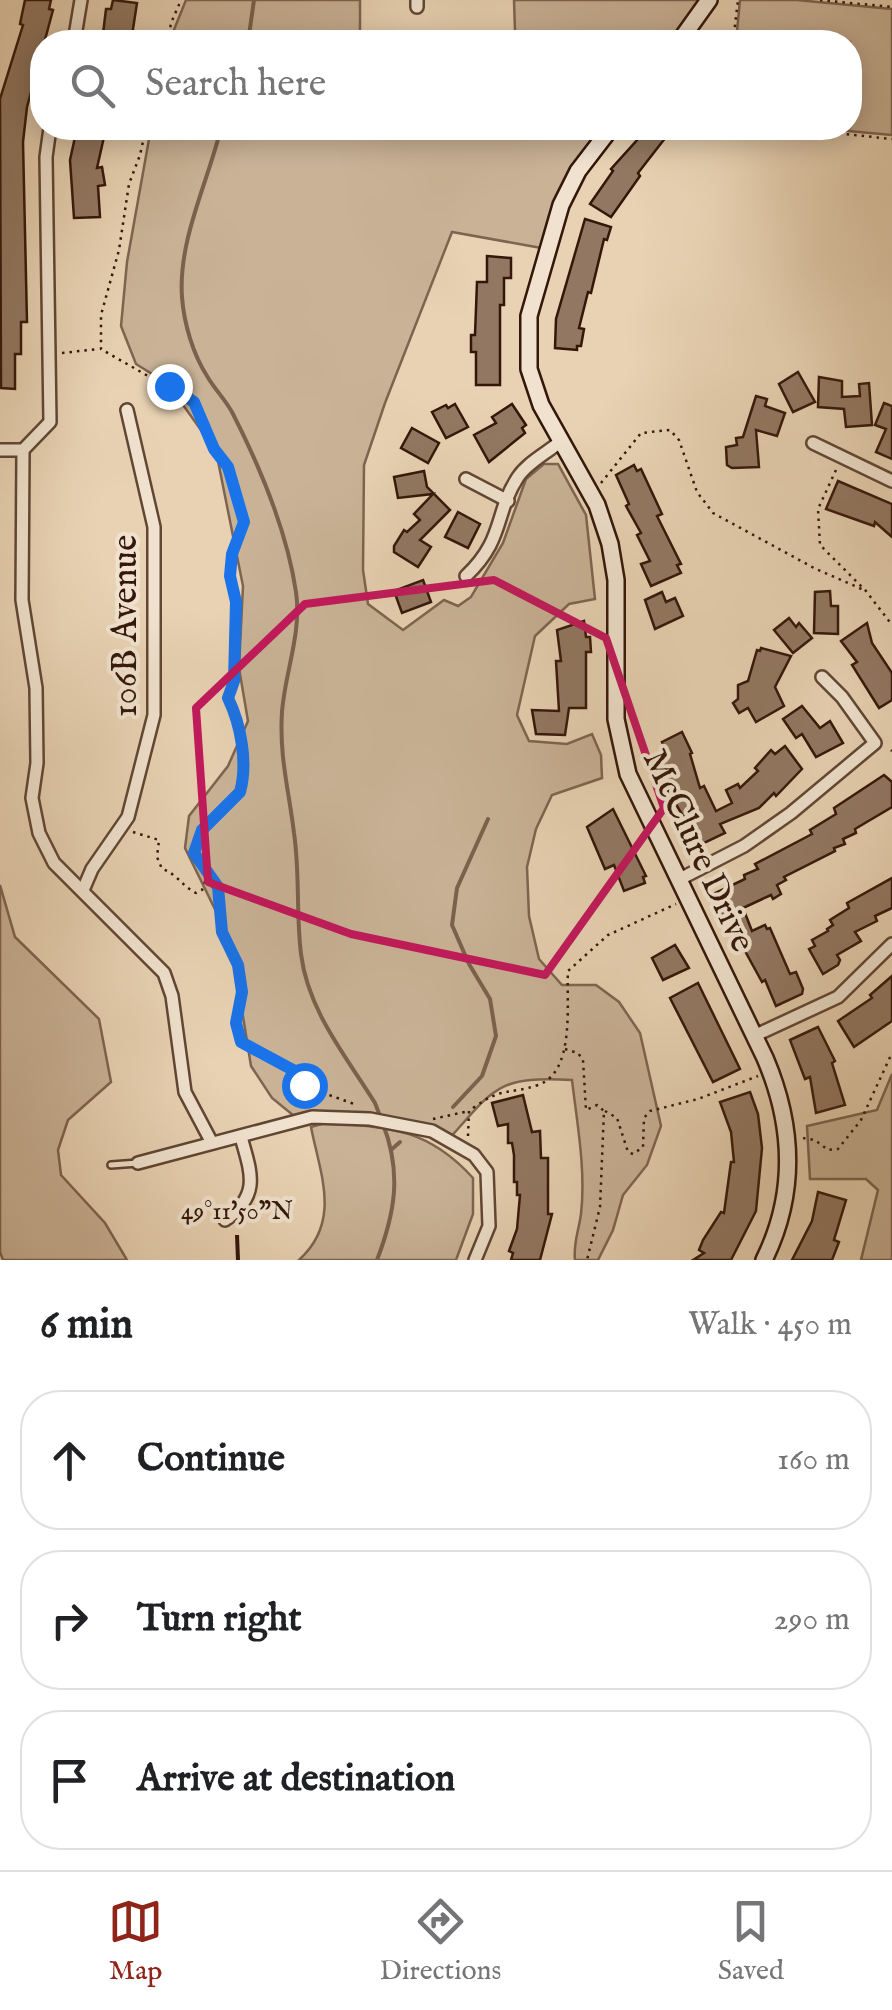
<!DOCTYPE html>
<meta charset="utf-8">
<style>
body{margin:0;font-family:"IM FELL English",serif;background:#f6f6f6;color:#202124}
.stop{position:absolute;width:30px;height:30px;margin:-22px;border:8px solid #1a73e8;border-radius:50%;background:#fff}
.stop.end{background:#1a73e8;border-color:#fff;box-shadow:0 2px 10px #0008}
.list{margin:0;padding:0;list-style:none}
h2{display:flex;justify-content:space-between;align-items:center;height:130px;margin:0;padding:0 40px;font-size:42px}
h2 small{font-size:32px;font-weight:400;color:#757577}
.list li{display:grid;grid-template-columns:65px 1fr auto;gap:30px;align-items:center;box-sizing:border-box;height:140px;margin:0 20px 20px;padding:0 20px;border:2px solid #e0e0e0;border-radius:40px}
.list b{display:block;font-size:38px;white-space:nowrap}
.list em{font-size:32px;font-style:normal;color:#757577}
.icon{flex:none;width:55px;height:55px;fill:none;stroke:currentColor;stroke-width:2;stroke-linecap:round;stroke-linejoin:round}
.map{position:relative;flex:none;width:892px;height:1260px;overflow:hidden}
.search{position:absolute;background:#fff;box-shadow:0 5px 25px #0003;left:30px;right:30px;top:30px;height:110px;display:flex;align-items:center;gap:25px;box-sizing:border-box;padding:0 35px;border-radius:40px;color:#757577;font-size:38px}
.sheet{height:610px;background:#fff}
nav{display:flex;justify-content:space-around;align-items:center;box-sizing:border-box;height:140px;border-top:2px solid #e0e0e0;background:#fff;font-size:28px;color:#757577}
nav a{display:grid;justify-items:center;gap:5px}
nav .on{color:#8f2418}
.map>svg:first-child{display:block}
.green{fill:#c9b296;stroke:#7e6450;stroke-width:2.5}
.lines{fill:none;stroke-linecap:round;stroke-linejoin:round}
.stream{stroke:#7b614d;stroke-width:4}
.building{fill:#927862;stroke:#34170a;stroke-width:2.5}
.lane-casing{stroke:#614634;stroke-width:10}
.street-casing{stroke:#614634;stroke-width:16}
.secondary-casing{stroke:#34170a;stroke-width:20}
.path{stroke:#34170a;stroke-width:2.5;stroke-dasharray:2.5 5;stroke-linecap:butt}
.lane{stroke:#f0e2ce;stroke-width:5}
.street{stroke:#f0e2ce;stroke-width:11}
.secondary{stroke:#f0e2ce;stroke-width:15}
.route{stroke:#1a73e8;stroke-width:12}
.marked{fill:none;stroke:#c2185b;stroke-width:8;stroke-linejoin:round}
.ticks{fill:none;stroke:#34170a;stroke-width:4}
.labels{text-anchor:middle;stroke-width:8;stroke-linejoin:round;paint-order:stroke}
.street-label{font-size:35px;fill:#34170a;stroke:#f0e2ce}
.ticks-label{font-size:25px;text-anchor:middle;fill:#34170a;stroke:#f0e2ce;stroke-width:8;stroke-linejoin:round;paint-order:stroke}
</style>
<div class="map">
<svg width="892" height="1260" viewBox="0 0 892 1260">
<rect width="100%" height="100%" fill="#e8d2b3"/>
<filter id="stains"><feTurbulence type="fractalNoise" baseFrequency=".002" numOctaves="4"/><feColorMatrix values="0 0 0 0 .2 0 0 0 0 .09 0 0 0 0 .02 0 0 0 .5 -.17"/></filter>
<radialGradient id="worn" r=".72"><stop offset=".6" stop-color="#630" stop-opacity="0"/><stop offset="1" stop-color="#630" stop-opacity=".3"/></radialGradient>
<g class="green">
<polygon points="186,0 360,0 360,42 169,42"/>
<polygon points="514,0 709,0 679,42 505,42 515,31"/>
<polygon points="740,0 797,0 892,9 892,135 815,128 850,128 850,42 736,42"/>
<path d="M151,128H611L584,162L547,249L452,232L385,403L364,465L363,570L368,604L403,630L444,600L458,606L471,597L503,543L526,479L544,464H558L586,515L595,599L569,604L535,636L517,715L529,741L567,744L592,734L601,755L602,778L552,795L536,829L527,867L529,916L539,959L562,985H596L619,1002L640,1033L661,1126L647,1165L623,1195L613,1230L598,1260H575C573,1243 579,1230 581,1214C586,1170 577,1123 572,1080C498,1076 495,1087 449,1139L407,1127L299,1120L272,1098L251,1066L231,942L185,848L189,816L228,766L248,721L239,668L243,586L216,451L168,384L136,364L121,326L127,262Z"/>
<polygon points="0,885 15,937 99,1019 111,1082 68,1120 58,1150 61,1175 105,1223 127,1260 3,1260 0,1252"/>
<polygon points="892,1074 892,1260 861,1260 878,1190 866,1179 810,1179 807,1126 877,1110"/>
<path d="M325,1123C389,1127 428,1128 473,1178V1214L456,1260H299C342,1221 320,1174 311,1127Z"/>
</g>
<g class="lines">
<g class="stream">
<polyline points="248,42 254,0"/>
<path d="M221,128C208,182 178,240 182,297C184,324 193,354 207,376C215,390 226,400 233,414C261,469 287,531 296,592C302,633 285,672 282,712C279,756 289,791 294,833C300,873 296,914 301,954C308,1011 346,1056 375,1103L380,1116"/>
<polyline points="453,1107 482,1076 496,1036 490,999 469,964 452,925 457,888 488,819"/>
<polyline points="391,1150 400,1142"/>
<path d="M377,1260C395,1213 402,1173 383,1124"/>
</g>
</g>
<g class="building">
<polygon points="25,0 51,0 49,9 53,10 27,107 23,142 27,322 21,322 21,354 15,354 15,389 1,388 0,99 23,25 20,24"/>
<polygon points="113,0 137,3 131,42 102,42 106,9 111,9"/>
<polygon points="77,128 106,128 97,168 102,167 105,185 98,186 100,217 74,218 70,160"/>
<polygon points="648,128 673,128 638,173 640,176 611,217 590,204 613,171 611,169"/>
<polygon points="585,219 611,227 607,240 604,239 591,293 588,292 579,328 584,329 581,346 577,346 577,350 555,348 556,319"/>
<polygon points="487,256 511,258 511,278 504,278 504,305 500,305 500,385 476,385 476,352 471,352 471,335 475,335 477,282 487,282"/>
<polygon points="798,372 815,402 793,412 779,384"/>
<polygon points="819,377 842,381 842,397 860,396 859,384 869,383 872,425 846,427 844,409 818,407"/>
<polygon points="756,396 767,399 765,406 785,413 777,436 756,430 759,467 732,468 727,465 726,447 737,445 736,438 743,437"/>
<polygon points="884,403 892,406 892,459 876,452 886,429 875,425"/>
<polygon points="455,404 468,427 446,438 432,412 446,405 448,408"/>
<polygon points="512,404 526,425 522,428 525,433 489,462 474,435 496,423 492,417"/>
<polygon points="412,428 439,443 428,463 401,448"/>
<polygon points="634,465 637,471 641,469 662,514 657,516 681,564 677,565 681,573 651,586 641,564 650,561 637,535 641,533 626,506 629,504 616,475"/>
<polygon points="424,471 427,487 450,510 420,540 431,547 418,567 394,552 394,546 404,530 407,532 420,520 414,514 433,494 398,498 394,477"/>
<polygon points="838,481 892,504 892,537 875,522 874,526 826,509"/>
<polygon points="458,512 480,524 468,548 445,537"/>
<polygon points="423,580 431,602 402,613 394,591"/>
<polygon points="830,591 831,606 838,606 838,634 814,633 815,592"/>
<polygon points="662,592 666,602 675,598 683,616 655,629 645,600"/>
<polygon points="789,618 796,627 799,623 812,638 793,653 774,630"/>
<polygon points="584,621 586,637 590,637 591,652 586,652 586,708 569,708 565,735 536,734 532,710 559,711 556,661 561,661 557,630"/>
<polygon points="867,623 872,643 892,673 892,700 879,708 852,665 857,662 841,641"/>
<polygon points="761,648 791,656 775,687 784,706 756,722 748,708 739,713 733,703 738,699 738,685 748,681 757,650 760,651"/>
<polygon points="802,706 820,728 830,721 843,743 816,757 802,734 796,738 783,719"/>
<polygon points="682,732 692,753 690,754 700,788 704,786 716,811 732,803 726,790 738,784 740,788 758,771 755,768 771,750 775,754 785,746 802,769 776,796 774,793 759,808 720,824 725,833 700,845 664,784 665,772 656,755 666,750 662,742"/>
<polygon points="884,775 892,782 892,807 855,829 856,833 843,839 845,844 834,848 835,851 784,877 786,880 777,885 781,894 773,899 771,895 743,908 752,931 765,925 767,929 770,928 790,974 796,972 803,989 802,994 776,1006 765,980 762,982 745,951 739,938 743,936 735,918 726,923 711,895 745,879 744,875 758,869 755,864 812,834 810,830 836,814 834,808"/>
<polygon points="613,809 646,876 643,877 645,883 624,891 614,865 605,869 587,827"/>
<polygon points="892,878 892,908 875,916 877,921 855,932 861,941 837,955 840,960 838,965 823,974 809,949 815,946 812,940 828,931 827,929 833,925 830,920 849,908 847,903"/>
<polygon points="675,945 689,968 663,980 652,958"/>
<polygon points="892,976 892,1021 854,1047 838,1021 872,998 870,995"/>
<polygon points="698,983 740,1069 713,1082 670,998"/>
<polygon points="818,1027 835,1061 832,1063 845,1105 816,1113 810,1077 805,1079 790,1040"/>
<polygon points="750,1092 758,1114 762,1148 756,1211 731,1260 693,1260 704,1253 699,1250 703,1240 721,1212 724,1213 731,1162 734,1162 731,1132 720,1102"/>
<polygon points="523,1095 532,1132 540,1131 541,1158 548,1158 548,1214 552,1214 540,1260 511,1260 513,1253 509,1251 517,1229 520,1195 517,1195 517,1182 514,1182 514,1155 512,1143 508,1143 508,1124 498,1126 492,1103"/>
<polygon points="818,1192 846,1200 834,1240 839,1242 832,1260 792,1260 812,1221"/>
</g>
<g class="lines">
<defs>
<polyline id="lane" points="111,1165 138,1163"/>
<g id="street">
<polyline points="417,7 417,0"/>
<polyline points="74,42 81,0"/>
<polyline points="813,443 892,481"/>
<polyline points="0,450 23,450 50,422 46,157 50,128"/>
<polyline points="23,450 22,600 36,688 37,763 32,798 39,833 54,863 164,973 172,996 185,1092 212,1143"/>
<polyline points="466,479 508,501"/>
<path d="M466,576C505,539 494,514 518,477C528,462 547,453 561,441"/>
<polyline points="678,880 744,846 791,813 875,743 842,697 822,677"/>
<polyline points="83,890 92,869 128,817 154,715 154,527 127,410"/>
<polyline points="754,1036 838,997 892,944"/>
<polyline points="138,1163 312,1117 370,1119 432,1131 474,1155 487,1172 489,1226 475,1260"/>
<path d="M225,1220C261,1195 251,1173 241,1137"/>
</g>
<g id="secondary">
<polyline points="679,42 709,0"/>
<path d="M611,128L578,171L561,205L529,316V369L541,405L597,505L610,544L616,580V719L628,774L765,1058C794,1126 797,1193 764,1260"/>
</g>
</defs>
<use href="#lane" class="lane-casing"/>
<use href="#street" class="street-casing"/>
<use href="#secondary" class="secondary-casing"/>
<g class="path">
<polyline points="820,0 892,7"/>
<polyline points="168,42 171,23 181,0"/>
<polyline points="733,42 738,0"/>
<path d="M146,128L140,155L129,184L119,250L101,315V349L193,402L214,449L229,467L237,490L244,522L232,555L230,576L235,603L234,681L228,698L235,712L244,760L242,785L240,792L202,830L194,853L218,887L219,922L238,965L242,992L236,1023L241,1042C276,1065 299,1059 307,1105"/>
<polyline points="787,128 892,139"/>
<polyline points="62,353 98,349"/>
<polyline points="836,470 818,509 820,545 866,591 892,625"/>
<polyline points="601,483 641,433 670,430 679,440 697,492 713,513 814,568 866,591"/>
<polyline points="891,750 892,751"/>
<path d="M133,832L159,840L157,857L162,869C176,873 182,886 196,893L202,890L208,873"/>
<polyline points="565,1049 578,1053 583,1060 586,1110 597,1105 604,1111 600,1207 587,1260"/>
<polyline points="307,1094 329,1095 357,1105"/>
<polyline points="605,1111 617,1118 628,1152 633,1154 643,1147 644,1118 650,1111 698,1099 758,1076"/>
<polyline points="433,1119 469,1111"/>
<path d="M468,1136L469,1111L473,1108C503,1086 509,1095 538,1085C576,1072 566,1002 568,971L608,935L676,904"/>
<polyline points="803,1138 815,1140 828,1150 838,1149 861,1120 892,1053"/>
</g>
<use href="#lane" class="lane"/>
<use href="#street" class="street"/>
<use href="#secondary" class="secondary"/>
</g>
<g class="lines">
<path class="route" d="M169,386L194,402L214,449L228,467L244,522L232,554L230,576L236,602L234,681L228,698C241,725 248,763 240,792L202,830L194,853L218,887L222,932L238,965L242,992L236,1023L241,1042L293,1070L304,1085"/>
</g>
<path class="marked" d="M494,580L606,638L664,808L545,975L351,934L208,882L196,708L305,604Z"/>
<path class="ticks" d="M237,1235L238,1260"/>
<g class="labels">
<g class="street-label">
<text transform="translate(124 626) rotate(-90)" y="12">106B Avenue</text>
<text transform="translate(700 850) rotate(65)" y="12">McClure Drive</text>
</g>
</g>
<g class="ticks-label">
<text x="237" y="1219">49°11'50"N</text>
</g>
<rect width="100%" height="100%" filter="url(#stains)"/>
<rect width="100%" height="100%" fill="url(#worn)"/>
</svg>
<div class="stop" style="left:304px;top:1085px"></div>
<div class="stop end" style="left:169px;top:386px"></div>
<div class="search"><svg class="icon" aria-label="search" viewBox="0 0 24 24"><circle cx="10" cy="10" r="6"/><path d="M15 15l6 6"/></svg>Search here</div>
</div>
<section class="sheet">
<h2>6 min<small>Walk · 450 m</small></h2>
<ul class="list">
<li><svg class="icon" aria-label="ahead" viewBox="0 0 24 24"><path d="M12 20V5M6 11l6-6 6 6"/></svg><div><b>Continue</b></div><em>160 m</em></li>
<li><svg class="icon" aria-label="right" viewBox="0 0 24 24"><path d="M7 20v-9h11M14 6l5 5-5 5"/></svg><div><b>Turn right</b></div><em>290 m</em></li>
<li><svg class="icon" aria-label="arrive" viewBox="0 0 24 24"><path d="M6 21V4h12l-3 4 3 4H6"/></svg><div><b>Arrive at destination</b></div></li>
</ul>
</section>
<nav>
<a class="on"><svg class="icon" aria-label="map" viewBox="0 0 24 24"><path d="M3 6l6-2 6 2 6-2v14l-6 2-6-2-6 2zM9 4v14M15 6v14"/></svg>Map</a>
<a><svg class="icon" aria-label="directions" viewBox="0 0 24 24"><path d="M12 3l9 9-9 9-9-9zM9 14v-3h6M13 9l2 2-2 2"/></svg>Directions</a>
<a><svg class="icon" aria-label="saved" viewBox="0 0 24 24"><path d="M7 4h10v16l-5-4-5 4z"/></svg>Saved</a>
</nav>
